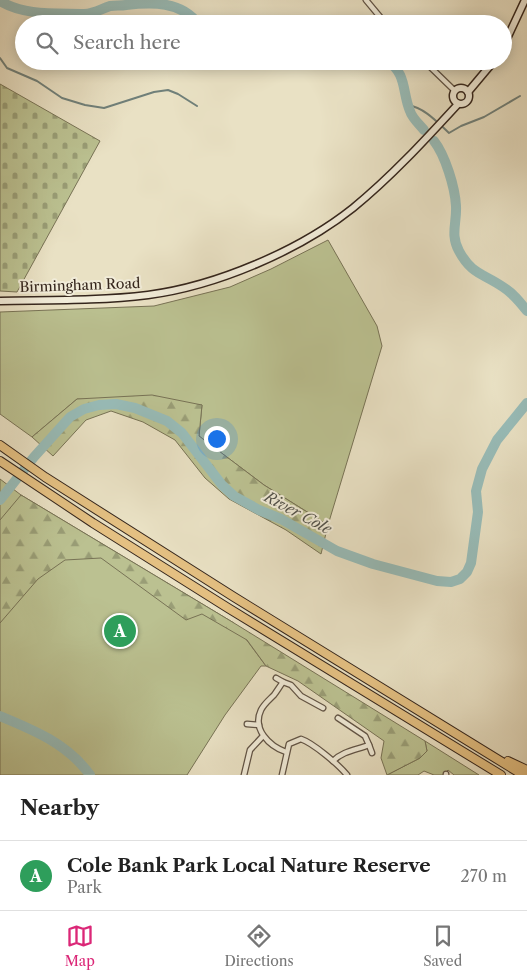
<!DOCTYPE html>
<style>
body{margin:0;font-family:"Libre Caslon Text",serif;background:#f2f2f2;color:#222}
.you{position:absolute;left:216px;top:438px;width:18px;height:18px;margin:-12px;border:4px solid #fff;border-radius:50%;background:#1a73e8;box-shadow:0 0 0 8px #1a73e833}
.badge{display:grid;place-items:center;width:32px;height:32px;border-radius:50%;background:#db2777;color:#fff;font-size:16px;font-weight:700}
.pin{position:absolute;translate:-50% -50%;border:2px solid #fff;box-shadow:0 1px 5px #0006}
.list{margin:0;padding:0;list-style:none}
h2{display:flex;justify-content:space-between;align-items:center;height:65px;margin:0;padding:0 20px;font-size:21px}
h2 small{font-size:16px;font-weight:400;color:#767676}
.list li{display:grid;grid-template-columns:32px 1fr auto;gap:15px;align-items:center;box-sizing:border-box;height:70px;padding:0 20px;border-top:1px solid #e0e0e0}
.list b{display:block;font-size:19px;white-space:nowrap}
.list p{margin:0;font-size:16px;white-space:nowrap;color:#767676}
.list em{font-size:16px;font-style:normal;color:#767676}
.icon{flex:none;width:28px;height:28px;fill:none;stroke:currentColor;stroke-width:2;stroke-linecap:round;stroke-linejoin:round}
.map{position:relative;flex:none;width:527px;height:775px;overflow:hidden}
.search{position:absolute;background:#fff;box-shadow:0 2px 12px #0003;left:15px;right:15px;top:15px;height:55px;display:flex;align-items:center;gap:12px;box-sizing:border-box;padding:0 18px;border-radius:28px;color:#767676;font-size:19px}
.sheet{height:135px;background:#fff}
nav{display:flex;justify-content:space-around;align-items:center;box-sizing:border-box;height:70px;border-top:1px solid #e0e0e0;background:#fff;font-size:14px;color:#767676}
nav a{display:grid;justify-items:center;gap:2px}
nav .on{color:#db2777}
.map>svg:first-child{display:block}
.green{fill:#bbc191;stroke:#787356}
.forest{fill:url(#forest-firs);stroke:#787356}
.cemetery{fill:url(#cemetery-stones);stroke:#787356}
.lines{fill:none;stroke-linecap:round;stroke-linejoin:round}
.stream{stroke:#70807a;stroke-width:2}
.river{stroke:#98bcb8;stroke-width:10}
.minor-casing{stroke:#615446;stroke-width:7}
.secondary-casing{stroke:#34251c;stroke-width:9}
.motorway-casing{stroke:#34251c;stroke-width:10}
.minor{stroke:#f1ecd9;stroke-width:4.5}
.secondary{stroke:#f1ecd9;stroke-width:6}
.motorway{stroke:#e4c082;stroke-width:8}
.labels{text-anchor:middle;stroke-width:4;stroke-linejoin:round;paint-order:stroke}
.street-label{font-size:14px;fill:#34251c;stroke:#f1ecd9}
.water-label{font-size:15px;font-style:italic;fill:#52524b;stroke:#f1ecd9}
</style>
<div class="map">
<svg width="527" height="775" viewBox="0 0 527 775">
<defs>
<pattern id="forest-firs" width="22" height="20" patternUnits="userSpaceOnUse" patternTransform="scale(1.25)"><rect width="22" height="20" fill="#bbc191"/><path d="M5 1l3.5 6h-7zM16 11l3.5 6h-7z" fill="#999d76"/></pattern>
<pattern id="cemetery-stones" width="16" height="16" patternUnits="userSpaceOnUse" patternTransform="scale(1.25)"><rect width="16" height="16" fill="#bbc191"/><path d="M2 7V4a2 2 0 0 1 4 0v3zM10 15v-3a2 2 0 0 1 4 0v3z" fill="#999d76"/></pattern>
</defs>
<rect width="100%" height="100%" fill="#e9e1c4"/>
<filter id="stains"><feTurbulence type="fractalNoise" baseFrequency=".004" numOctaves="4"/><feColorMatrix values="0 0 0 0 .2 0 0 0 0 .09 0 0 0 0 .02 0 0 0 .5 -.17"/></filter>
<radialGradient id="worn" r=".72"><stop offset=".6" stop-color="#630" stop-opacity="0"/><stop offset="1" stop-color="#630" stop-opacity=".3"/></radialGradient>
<g class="green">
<polygon points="328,240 377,326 382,346 328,525 264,485 199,436 202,405 77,399 32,437 0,414 0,312 154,306 230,287 271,269"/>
<polygon points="0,479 21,495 234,623 266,666 261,666 225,715 187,775 0,775"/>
<polygon points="425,741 479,775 454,775 448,770 443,775 434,775 424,771 418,775 387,775 420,758 427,751"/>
</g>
<g class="forest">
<polygon points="152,395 202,405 199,436 264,485 328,525 321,554 286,530 229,499 205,478 175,440 143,422 111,411 86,420 53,456 32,437 77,399"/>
<polygon points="21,495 234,623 425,741 427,751 420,758 387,775 381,758 384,741 298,681 266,666 247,640 202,614 186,620 101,558 65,560 38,579 0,623 0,520"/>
</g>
<polygon class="cemetery" points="0,84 100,141 17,292 0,291"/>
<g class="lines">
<g class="stream">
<polyline points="0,58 7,68 37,81 62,98 85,105 104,108 154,92 168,90 178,94 197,106"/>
<path d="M408,105C425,108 437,122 449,133L461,126L484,117L520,96"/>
</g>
<g class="river">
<path d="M0,1C24,16 57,13 84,14C94,14 101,9 110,6C115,5 121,6 126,5C151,2 182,1 198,24"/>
<path d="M387,61C407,73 402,92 410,111C412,118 419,124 424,130"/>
<path d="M434,141C445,155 455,187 456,206C457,223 450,234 459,251C472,275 483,273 503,287C513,293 520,302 527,311"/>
<polyline points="0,500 34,457 70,417 84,409 99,405 116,404 135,408 167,421 182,433 222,485 234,496 259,510 281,519 337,551 373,564 437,581 451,582 460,579 467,572 471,563 478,512 476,491 482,469 497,440 527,403"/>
<path d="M0,716C34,730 68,744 90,775"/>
</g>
<defs>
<g id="minor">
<polyline points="366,0 386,24"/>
<polyline points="424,61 455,91"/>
<polyline points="276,678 283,682"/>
<polyline points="247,724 259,725"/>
<polyline points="369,745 372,753"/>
<path d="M286,752C269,746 252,729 261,710C264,704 269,700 274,695C277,691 280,686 283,682L291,685L301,696L323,708"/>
<path d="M333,761C343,751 356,750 369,745L365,736L338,718"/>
<polyline points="446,774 446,775"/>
<polyline points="244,775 250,750 263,736"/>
<path d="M282,775L289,744L301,739C313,743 339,765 347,775"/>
</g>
<g id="secondary">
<polyline points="503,47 525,0"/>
<circle cx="461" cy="96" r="8"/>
<polyline points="468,92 494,61"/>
<path d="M0,301C49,300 99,301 148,295C216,286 299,251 353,208C391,177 424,141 458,104"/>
</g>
<g id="motorway">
<polyline points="0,445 45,477 234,597 523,775"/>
<polyline points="0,461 93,523 228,608 501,775"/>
<polyline points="508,761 527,770"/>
</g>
</defs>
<use href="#minor" class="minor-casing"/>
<use href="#secondary" class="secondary-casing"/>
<use href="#motorway" class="motorway-casing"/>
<use href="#minor" class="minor"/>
<use href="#secondary" class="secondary"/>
<use href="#motorway" class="motorway"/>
</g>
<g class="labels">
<g class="street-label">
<text transform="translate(80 285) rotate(-2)" y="5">Birmingham Road</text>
</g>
<g class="water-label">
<text transform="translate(298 513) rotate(28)" y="5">River Cole</text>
</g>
</g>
<rect width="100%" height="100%" filter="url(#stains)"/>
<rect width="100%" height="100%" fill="url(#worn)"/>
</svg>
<div class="you"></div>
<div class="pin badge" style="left:120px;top:631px;background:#2e9e5b">A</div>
<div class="search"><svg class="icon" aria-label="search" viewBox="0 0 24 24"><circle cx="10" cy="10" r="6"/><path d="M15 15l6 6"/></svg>Search here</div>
</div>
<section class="sheet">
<h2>Nearby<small></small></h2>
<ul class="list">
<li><span class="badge" style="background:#2e9e5b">A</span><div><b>Cole Bank Park Local Nature Reserve</b><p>Park</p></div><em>270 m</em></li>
</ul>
</section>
<nav>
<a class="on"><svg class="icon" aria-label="map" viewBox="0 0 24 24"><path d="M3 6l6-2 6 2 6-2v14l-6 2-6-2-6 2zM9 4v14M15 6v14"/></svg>Map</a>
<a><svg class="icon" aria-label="directions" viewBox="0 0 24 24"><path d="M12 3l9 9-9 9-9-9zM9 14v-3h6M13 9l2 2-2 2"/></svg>Directions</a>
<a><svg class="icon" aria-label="saved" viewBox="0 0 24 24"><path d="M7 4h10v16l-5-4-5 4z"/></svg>Saved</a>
</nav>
